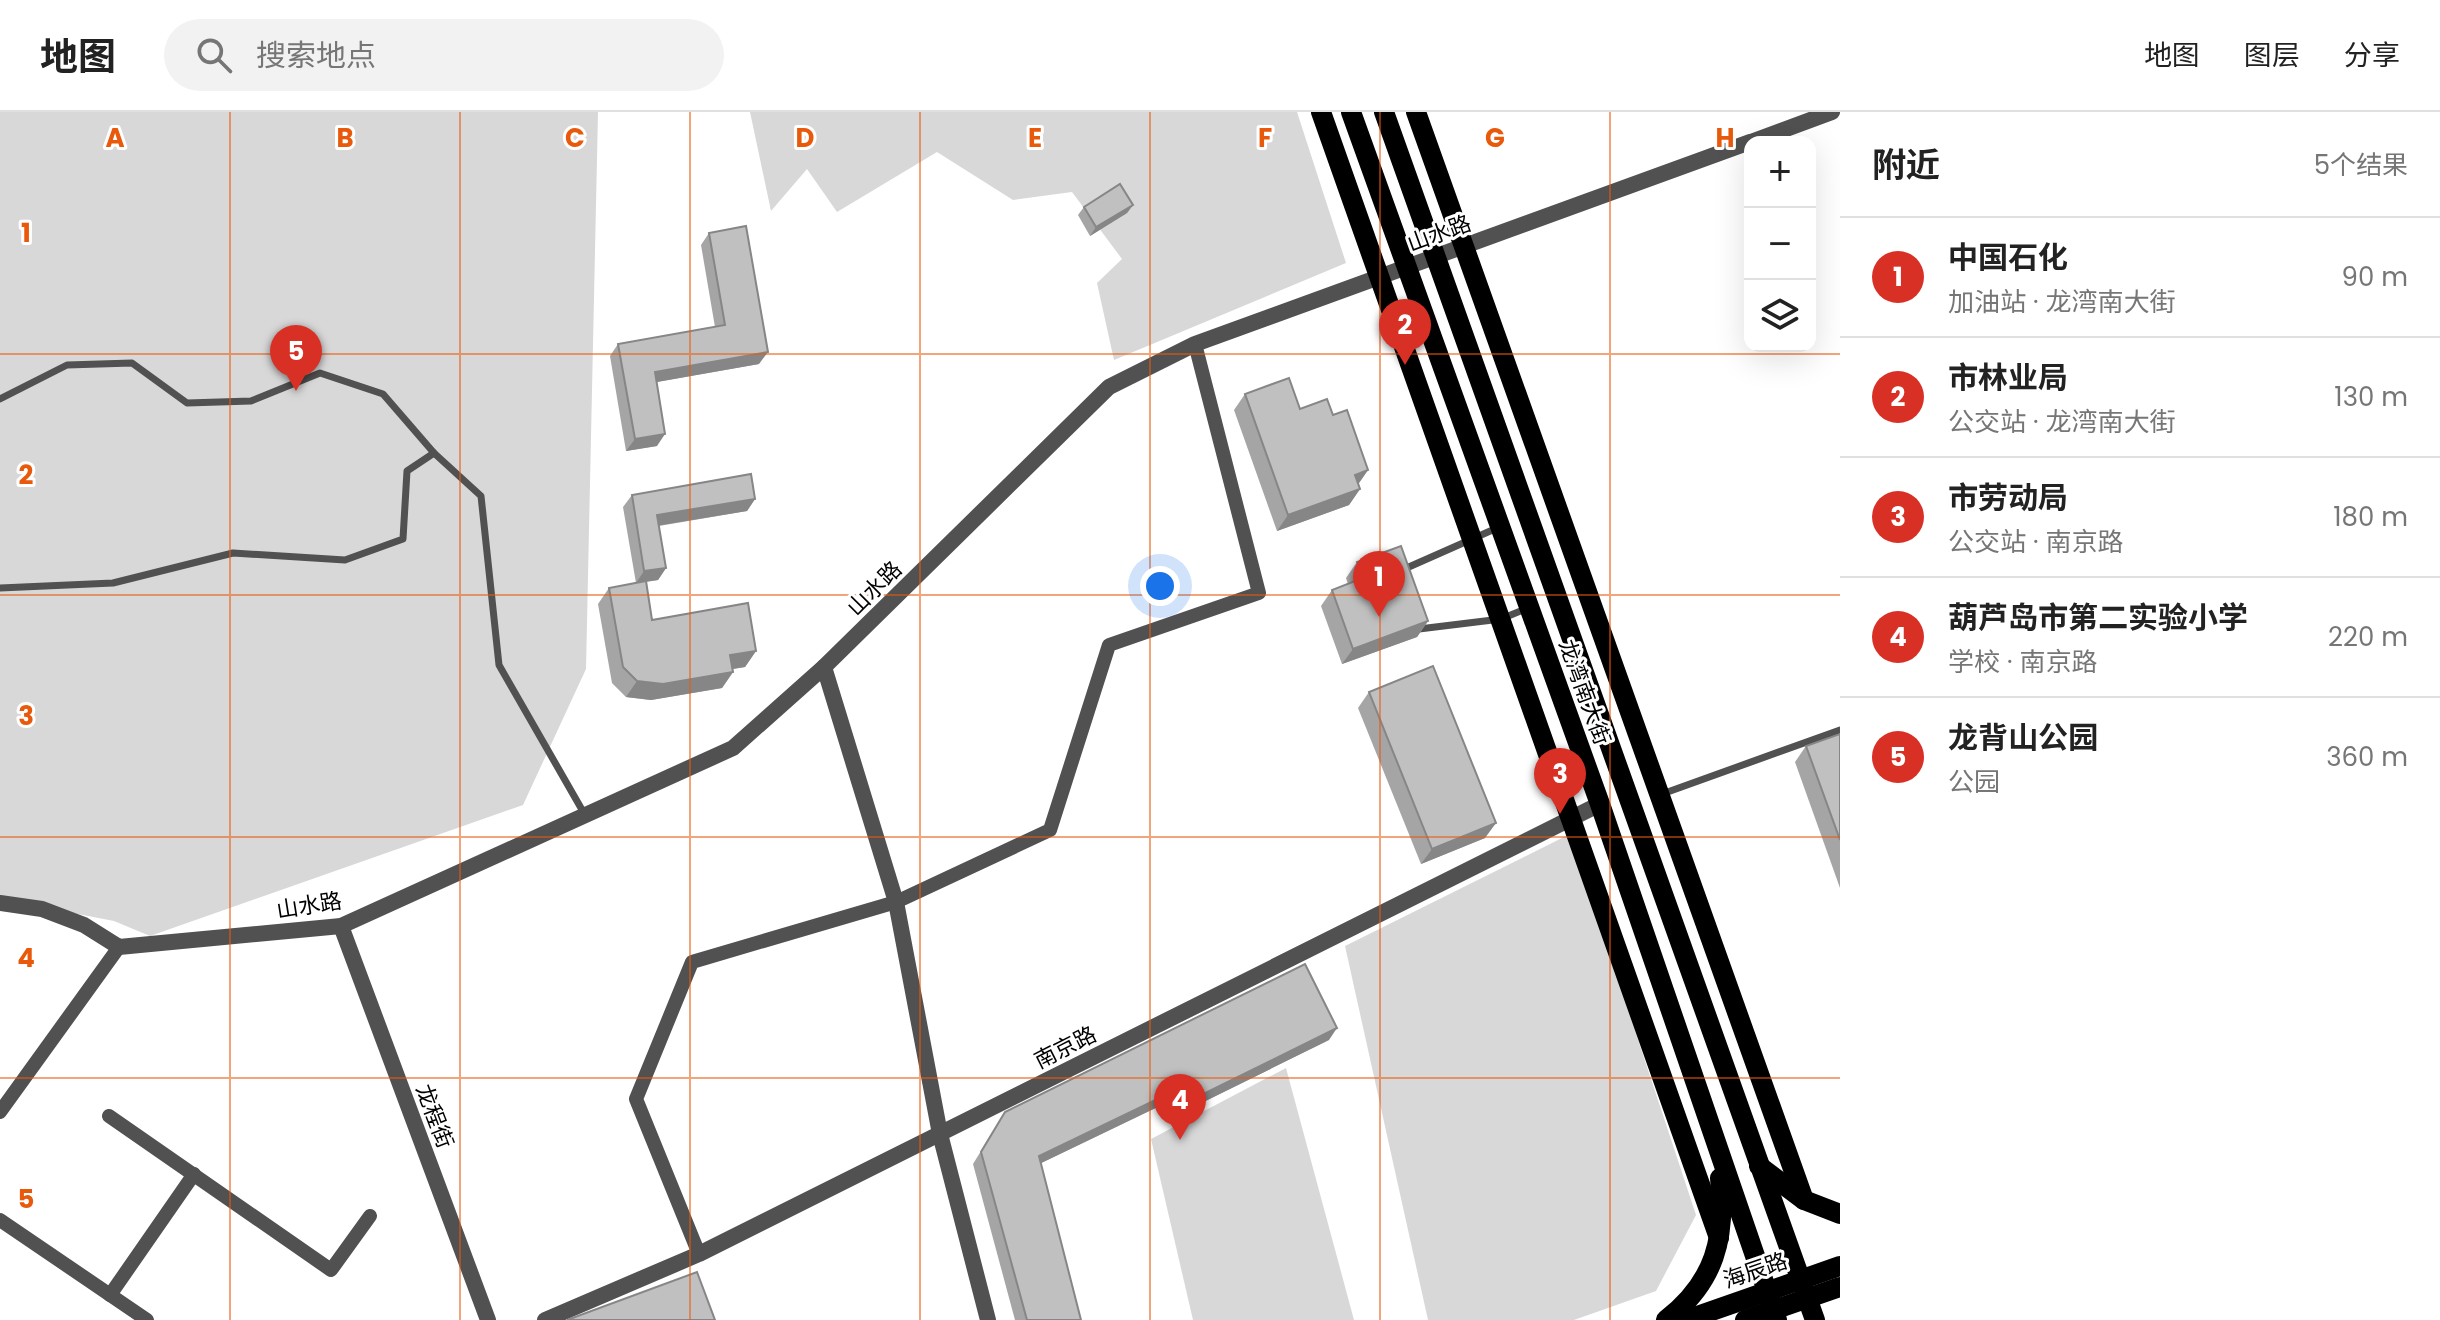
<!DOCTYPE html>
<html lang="zh">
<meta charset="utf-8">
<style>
body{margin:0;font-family:Poppins,"Noto Sans SC",sans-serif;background:#f2f2f2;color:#222}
.controls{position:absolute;right:24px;top:24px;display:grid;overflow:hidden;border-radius:16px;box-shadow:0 8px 32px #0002}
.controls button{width:72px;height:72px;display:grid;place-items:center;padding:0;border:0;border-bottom:2px solid #e0e0e0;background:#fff;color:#222;font:40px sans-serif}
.you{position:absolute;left:1160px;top:474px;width:28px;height:28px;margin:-20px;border:6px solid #fff;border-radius:50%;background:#1a73e8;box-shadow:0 0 0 12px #1a73e833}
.badge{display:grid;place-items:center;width:52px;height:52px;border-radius:50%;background:#d93025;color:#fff;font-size:26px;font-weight:700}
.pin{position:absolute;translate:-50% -66px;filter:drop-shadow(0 2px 4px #0008)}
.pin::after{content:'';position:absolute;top:42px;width:28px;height:24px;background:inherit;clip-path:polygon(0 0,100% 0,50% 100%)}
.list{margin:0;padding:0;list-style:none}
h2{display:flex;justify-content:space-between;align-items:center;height:104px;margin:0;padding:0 32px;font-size:34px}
h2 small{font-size:26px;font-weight:400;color:#767676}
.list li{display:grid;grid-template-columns:52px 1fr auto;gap:24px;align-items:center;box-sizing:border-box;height:120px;padding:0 32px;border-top:2px solid #e0e0e0}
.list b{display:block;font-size:30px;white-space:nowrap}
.list p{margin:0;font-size:26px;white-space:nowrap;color:#767676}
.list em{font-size:26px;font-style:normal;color:#767676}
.icon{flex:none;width:44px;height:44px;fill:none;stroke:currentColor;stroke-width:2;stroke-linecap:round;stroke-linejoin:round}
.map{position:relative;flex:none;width:1840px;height:1208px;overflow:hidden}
header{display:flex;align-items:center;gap:48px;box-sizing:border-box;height:112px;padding:0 40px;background:#fff;border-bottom:2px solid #e0e0e0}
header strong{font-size:38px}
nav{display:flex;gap:44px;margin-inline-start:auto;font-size:28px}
.search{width:560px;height:72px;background:#f2f2f2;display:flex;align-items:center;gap:20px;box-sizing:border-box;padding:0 28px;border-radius:44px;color:#767676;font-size:30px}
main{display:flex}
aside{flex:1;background:#fff}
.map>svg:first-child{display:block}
.green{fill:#d8d8d8}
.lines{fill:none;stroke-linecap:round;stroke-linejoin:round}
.service{stroke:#515151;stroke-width:7}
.minor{stroke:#515151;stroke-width:14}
.tertiary{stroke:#515151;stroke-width:16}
.primary{stroke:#000;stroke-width:20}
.wall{fill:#a5a5a5}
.shaded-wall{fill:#868686}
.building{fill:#c0c0c0;stroke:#868686;stroke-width:2}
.grid{fill:none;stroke:#e8590c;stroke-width:2;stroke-opacity:0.55}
.labels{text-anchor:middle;stroke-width:6;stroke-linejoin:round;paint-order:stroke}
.street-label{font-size:22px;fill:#000;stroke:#fff}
.grid-label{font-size:26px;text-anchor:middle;font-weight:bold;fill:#e8590c;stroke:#fff;stroke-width:6;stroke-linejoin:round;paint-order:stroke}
</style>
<header>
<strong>地图</strong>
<div class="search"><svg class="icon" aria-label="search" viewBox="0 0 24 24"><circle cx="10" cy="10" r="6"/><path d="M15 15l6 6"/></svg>搜索地点</div>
<nav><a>地图</a><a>图层</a><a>分享</a></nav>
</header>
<main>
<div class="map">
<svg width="1840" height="1208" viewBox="0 0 1840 1208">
<rect width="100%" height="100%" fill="#fff"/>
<g class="green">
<polygon points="0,0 598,0 586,557 523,693 150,824 114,809 0,787"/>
<polygon points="750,0 1297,0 1346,151 1114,248 1097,171 1122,147 1072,80 1013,88 937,40 837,100 807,57 771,99"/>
<polygon points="1570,722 1696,1103 1656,1179 1574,1208 1428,1208 1345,834"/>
<polygon points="1286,956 1354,1208 1193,1208 1151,1027"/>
</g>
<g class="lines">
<g class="service">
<polyline points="0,287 67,253 132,251 187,291 251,289 320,261 383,282 434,341 481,384 499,553 585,703"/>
<polyline points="1402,458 1497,416"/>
<polyline points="0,476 113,471 233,441 345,448 403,427 407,359 434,341"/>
<polyline points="1417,513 1419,517 1501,507 1528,496"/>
<polyline points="1662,682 1840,618"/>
</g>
<g class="minor">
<polyline points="0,1000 119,835"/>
<polyline points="109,1004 331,1158 370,1104"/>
<polyline points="0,1108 147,1208"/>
<polyline points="699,1142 636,987 692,850 896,790 1050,718 1109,533 1259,481 1195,232"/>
<polyline points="110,1183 194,1062"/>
</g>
<g class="tertiary">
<polyline points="1751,30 1832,0"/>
<polyline points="824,555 896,790 940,1022 988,1208"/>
<polyline points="0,791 42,797 84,813 119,835 341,814 733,636 824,555 1109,275 1195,232 1750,30"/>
<polyline points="341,814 488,1208"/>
<polyline points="545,1208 699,1142 1600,692"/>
</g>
<g class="primary">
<polyline points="1321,0 1719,1126"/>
<polyline points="1351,0 1600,692 1777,1208"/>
<polyline points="1384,0 1815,1208"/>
<polyline points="1416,0 1804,1088"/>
<polyline points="1759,1054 1804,1088 1840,1102"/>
<path d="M1666,1208C1715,1170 1726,1126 1720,1066"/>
<polyline points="1686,1208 1840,1154"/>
<polyline points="1745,1208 1840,1175"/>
</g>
</g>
<g class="wall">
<polygon points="1133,93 1127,101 1090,124 1078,103 1084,95"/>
<polygon points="709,121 759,252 656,270 657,334 626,339 610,244 618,232 715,215 701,133"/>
<polygon points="1245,282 1300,297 1333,303 1368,358 1358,372 1360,377 1349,393 1277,419 1234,298"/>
<polygon points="632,383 755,387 747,399 659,414 666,456 658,468 646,470 652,508 756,539 745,555 733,557 733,560 722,576 651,588 626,585 612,571 598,492 609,476 636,471 623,395"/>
<polygon points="1357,450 1428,509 1417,525 1342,552 1321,494 1332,478 1348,472 1346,466"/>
<polygon points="1369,580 1485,726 1421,752 1358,596"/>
<polygon points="1840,622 1840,776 1795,650 1806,634"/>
<polygon points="1329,928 1175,1004 1168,990 1041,1051 1081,1208 1015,1208 973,1052 1005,1000"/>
</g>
<g class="shaded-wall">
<polygon points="1133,93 1127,101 1090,124 1096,115"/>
<polygon points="768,240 759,252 646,272 655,260"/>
<polygon points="665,322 657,334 626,339 635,327"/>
<polygon points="1368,358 1357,374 1355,363"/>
<polygon points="1360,377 1349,393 1277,419 1288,403"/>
<polygon points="755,387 747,399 649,415 657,403"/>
<polygon points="666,456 658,468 636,471 644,459"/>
<polygon points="1428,509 1417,525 1342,552 1353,537"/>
<polygon points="756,539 745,555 719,559 730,543"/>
<polygon points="733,560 722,576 651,588 626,585 637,569"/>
<polygon points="1496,711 1485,726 1421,752 1432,737"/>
<polygon points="1337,916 1329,928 1175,1004 1183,992"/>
<polygon points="1176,978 1168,990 1031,1056 1039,1044"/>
</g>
<g class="building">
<polygon points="1120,72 1133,93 1096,115 1084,95"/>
<polygon points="746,114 768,240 655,260 665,322 635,327 618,232 725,213 709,121"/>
<polygon points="1289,266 1300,297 1327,287 1333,303 1347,298 1368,358 1355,363 1360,377 1288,403 1245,282"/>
<polygon points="751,362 755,387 657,403 666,456 644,459 632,383"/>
<polygon points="1401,434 1428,509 1353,537 1332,478 1363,466 1357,450"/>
<polygon points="646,469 652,508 748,491 756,539 730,543 733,560 663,572 637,569 623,555 609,476"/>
<polygon points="1433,554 1496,711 1432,737 1369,580"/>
<polygon points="1840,622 1840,728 1806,634"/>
<polygon points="1305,852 1337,916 1183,992 1176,978 1039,1044 1081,1208 1027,1208 981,1040 1005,1000"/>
<polygon points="697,1160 715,1208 567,1208"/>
</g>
<path class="grid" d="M230,0V1208M460,0V1208M690,0V1208M920,0V1208M1150,0V1208M1380,0V1208M1610,0V1208M0,242H1840M0,483H1840M0,725H1840M0,966H1840"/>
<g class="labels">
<g class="street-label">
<text transform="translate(1439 121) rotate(-20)" y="8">山水路</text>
<text transform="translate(874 476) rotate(-45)" y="8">山水路</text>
<text transform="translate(1585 580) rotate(70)" y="8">龙湾南大街</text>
<text transform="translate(309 793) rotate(-9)" y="8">山水路</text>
<text transform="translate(1065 935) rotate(-27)" y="8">南京路</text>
<text transform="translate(435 1004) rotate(69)" y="8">龙程街</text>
<text transform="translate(1755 1158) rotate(-19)" y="8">海辰路</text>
</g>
</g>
<g class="grid-label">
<text x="115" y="35">A</text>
<text x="345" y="35">B</text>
<text x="575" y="35">C</text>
<text x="805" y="35">D</text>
<text x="1035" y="35">E</text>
<text x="1265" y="35">F</text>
<text x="1495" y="35">G</text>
<text x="1725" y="35">H</text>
<text x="26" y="130">1</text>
<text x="26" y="372">2</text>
<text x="26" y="613">3</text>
<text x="26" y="855">4</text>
<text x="26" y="1096">5</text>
</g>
</svg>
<div class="controls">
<button>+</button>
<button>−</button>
<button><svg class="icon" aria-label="layers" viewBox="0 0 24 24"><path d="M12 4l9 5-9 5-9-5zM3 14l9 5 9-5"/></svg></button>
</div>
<div class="you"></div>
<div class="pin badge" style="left:1379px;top:505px">1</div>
<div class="pin badge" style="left:1405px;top:253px">2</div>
<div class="pin badge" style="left:1560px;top:702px">3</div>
<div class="pin badge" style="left:1180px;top:1028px">4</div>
<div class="pin badge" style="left:296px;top:279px">5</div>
</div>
<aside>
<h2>附近<small>5个结果</small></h2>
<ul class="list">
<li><span class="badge">1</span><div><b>中国石化</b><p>加油站 · 龙湾南大街</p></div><em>90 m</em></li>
<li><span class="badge">2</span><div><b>市林业局</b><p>公交站 · 龙湾南大街</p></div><em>130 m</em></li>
<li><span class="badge">3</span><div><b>市劳动局</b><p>公交站 · 南京路</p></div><em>180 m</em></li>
<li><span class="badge">4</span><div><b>葫芦岛市第二实验小学</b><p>学校 · 南京路</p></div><em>220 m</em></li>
<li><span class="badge">5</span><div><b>龙背山公园</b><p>公园</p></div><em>360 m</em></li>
</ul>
</aside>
</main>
